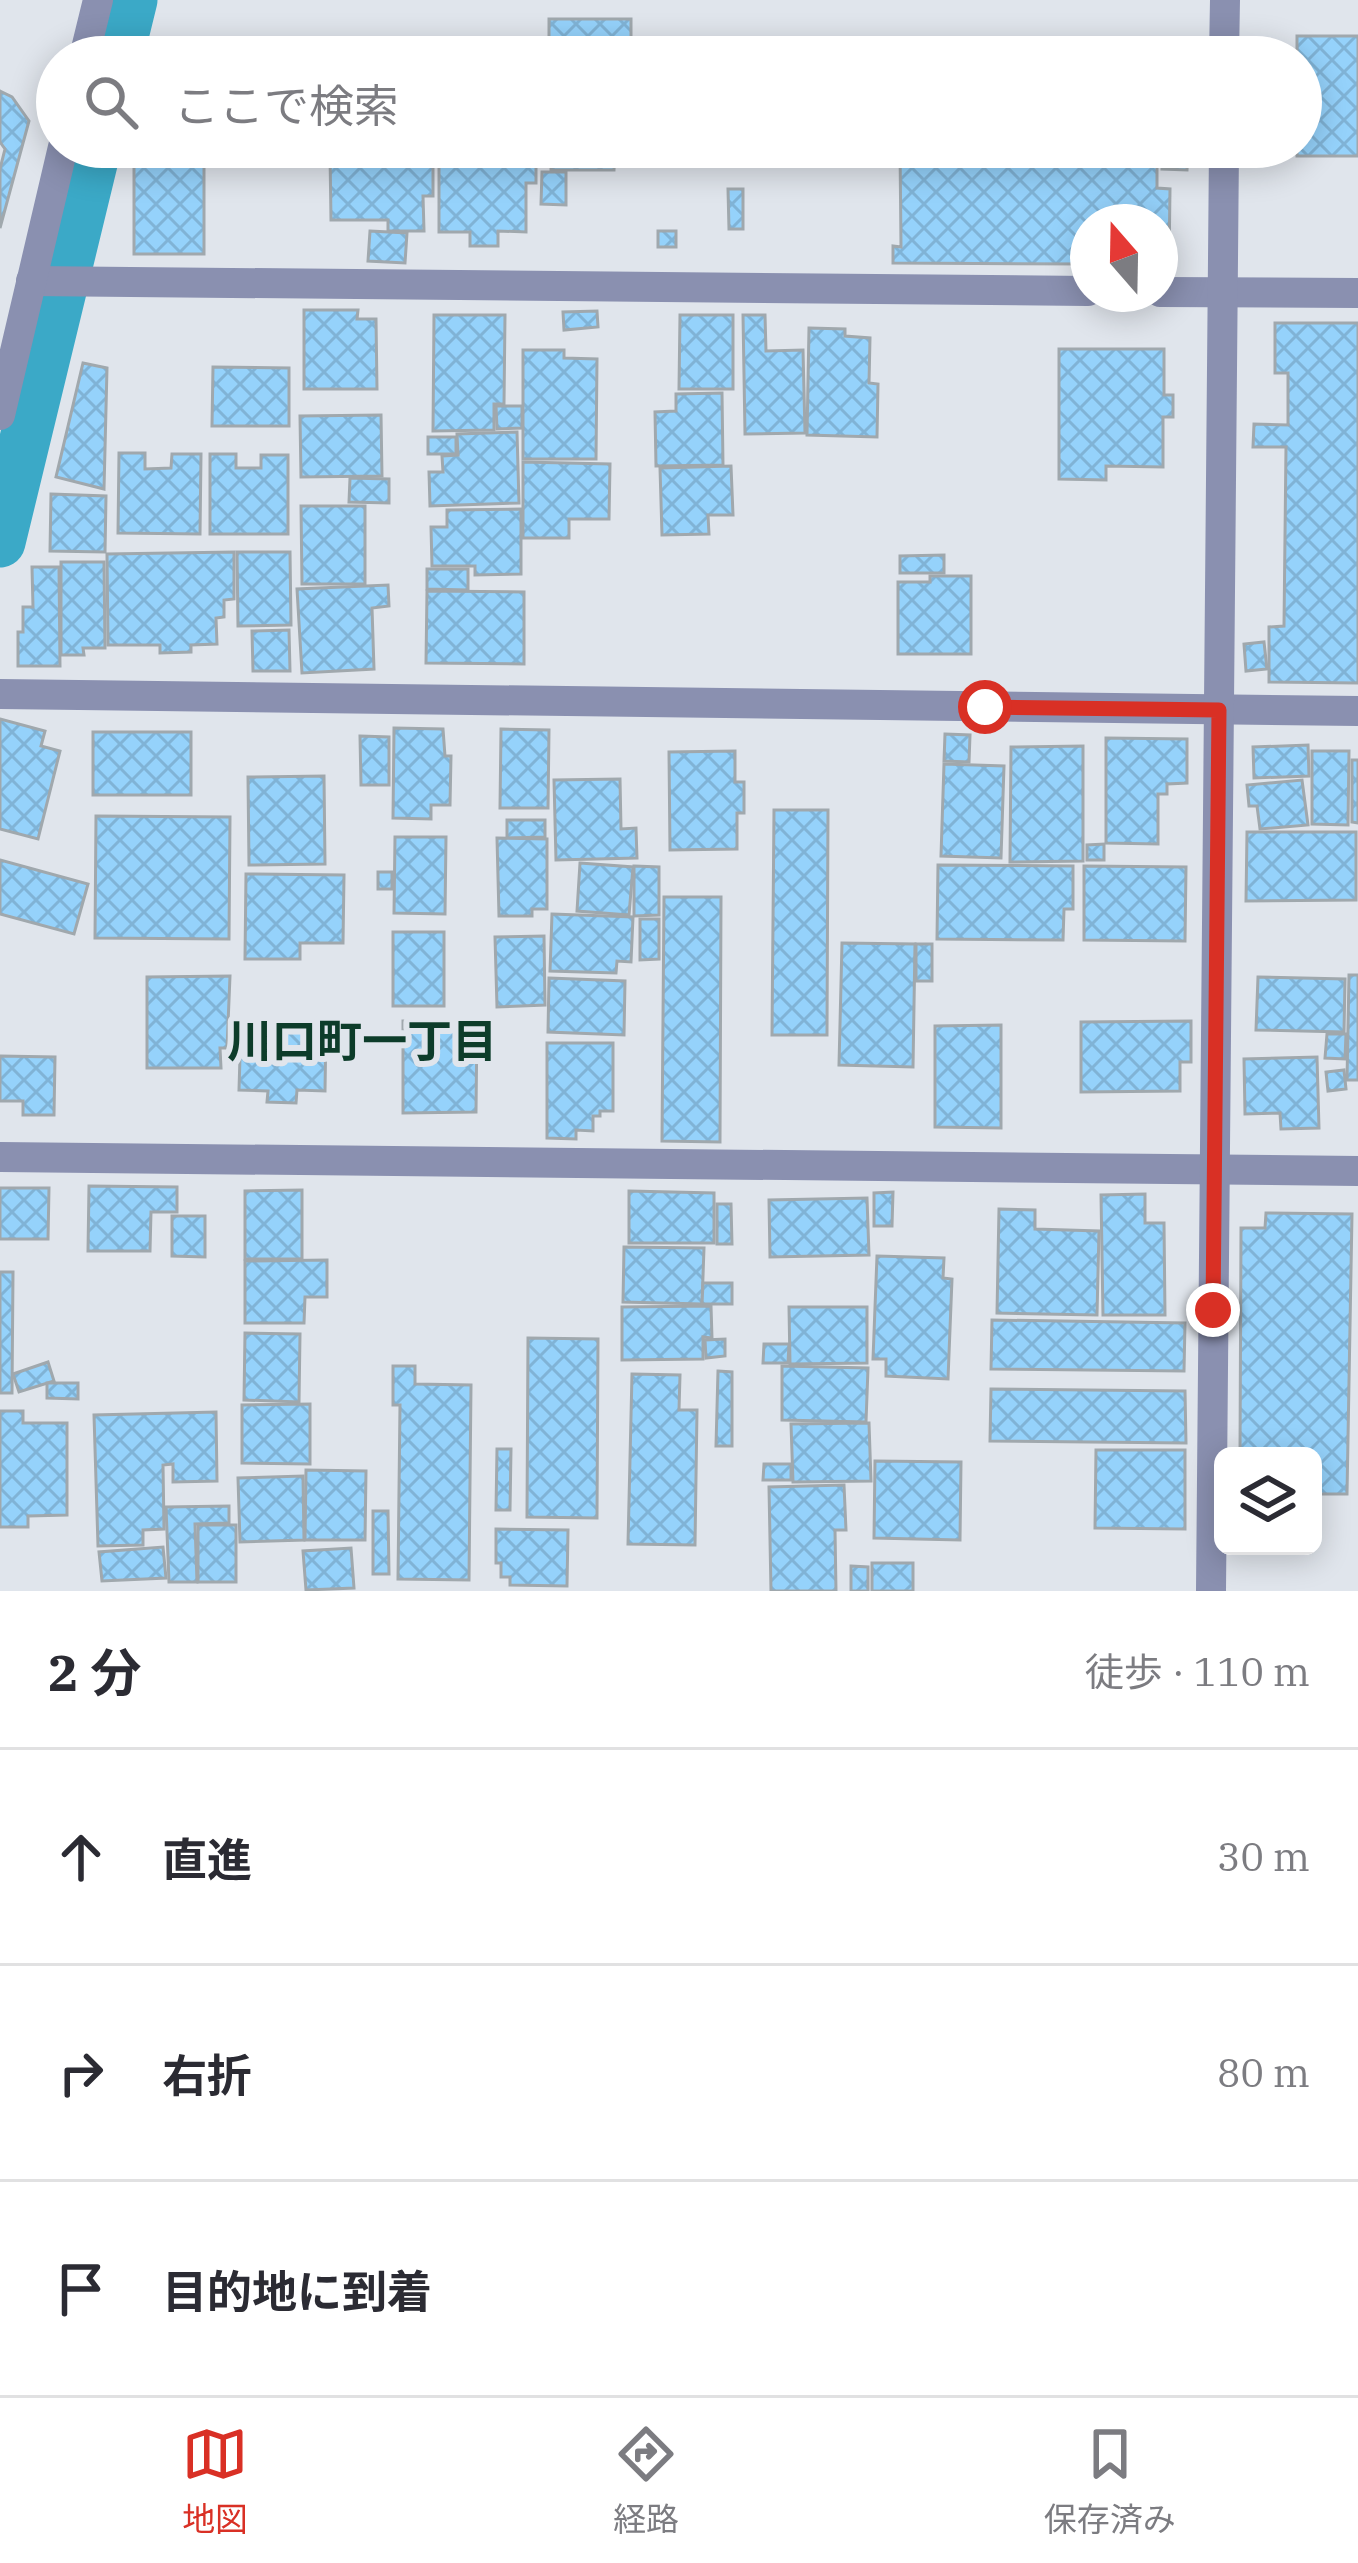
<!DOCTYPE html>
<html lang="ja">
<meta charset="utf-8">
<style>
body{margin:0;font-family:"IBM Plex Serif","Noto Sans JP",serif;background:#f2f2f3;color:#2b2b33}
.controls{position:absolute;right:36px;bottom:36px;display:grid;overflow:hidden;border-radius:18px;box-shadow:0 6px 30px #0003}
.controls button{width:108px;height:108px;display:grid;place-items:center;padding:0;border:0;border-bottom:3px solid #e1e1e2;background:#fff;color:#2b2b33;font:60px sans-serif}
.compass{position:absolute;left:1070px;top:204px;width:108px;height:108px;border-radius:50%;background:#fff;box-shadow:0 6px 30px #0003;rotate:340deg}
.stop{position:absolute;width:36px;height:36px;margin:-27px;border:9px solid #d93025;border-radius:50%;background:#fff}
.stop.end{background:#d93025;border-color:#fff;box-shadow:0 3px 12px #0008}
.list{margin:0;padding:0;list-style:none}
h2{display:flex;justify-content:space-between;align-items:center;height:156px;margin:0;padding:0 48px;font-size:51px}
h2 small{font-size:39px;font-weight:400;color:#7c7c81}
.list li{display:grid;grid-template-columns:78px 1fr auto;gap:36px;align-items:center;box-sizing:border-box;height:216px;padding:0 48px;border-top:3px solid #e1e1e2}
.list b{display:block;font-size:45px;white-space:nowrap}
.list em{font-size:39px;font-style:normal;color:#7c7c81}
.icon{flex:none;width:66px;height:66px;fill:none;stroke:currentColor;stroke-width:2;stroke-linecap:round;stroke-linejoin:round}
.map{position:relative;flex:none;width:1358px;height:1591px;overflow:hidden}
.search{position:absolute;background:#fff;box-shadow:0 6px 30px #0003;left:36px;right:36px;top:36px;height:132px;display:flex;align-items:center;gap:30px;box-sizing:border-box;padding:0 42px;border-radius:66px;color:#7c7c81;font-size:45px}
.sheet{height:804px;background:#fff}
nav{display:flex;justify-content:space-around;align-items:center;box-sizing:border-box;height:168px;border-top:3px solid #e1e1e2;background:#fff;font-size:33px;color:#7c7c81}
nav a{display:grid;justify-items:center;gap:6px}
nav .on{color:#d93025}
.map>svg:first-child{display:block}
.lines{fill:none;stroke-linecap:round;stroke-linejoin:round}
.canal{stroke:#3ba9c7;stroke-width:51}
.building{fill:url(#building-cross-hatch);stroke:#a0a8ad;stroke-width:3}
.minor{stroke:#8a90b0;stroke-width:30}
.tertiary{stroke:#8a90b0;stroke-width:30}
.route{stroke:#d93025;stroke-width:15}
.labels{text-anchor:middle;stroke-width:12;stroke-linejoin:round;paint-order:stroke}
.neighbourhood-label{font-size:45px;font-weight:bold;fill:#0d3c2a;stroke:#e0e5ec}
</style>
<div class="map">
<svg width="1358" height="1591" viewBox="0 0 1358 1591">
<defs>
<pattern id="building-cross-hatch" width="8" height="8" patternUnits="userSpaceOnUse" patternTransform="scale(3)"><rect width="8" height="8" fill="#95d2fb"/><path d="M0 0l8 8M0 8l8-8" fill="none" stroke="#80b3d6"/></pattern>
</defs>
<rect width="100%" height="100%" fill="#e0e5ec"/>
<g class="lines">
<g class="canal">
<polyline points="118,57 132,0"/>
<polyline points="0,542 96,147"/>
</g>
</g>
<g class="building">
<rect x="549" y="19" width="82" height="38"/>
<polygon points="1297,36 1358,36 1358,156 1297,156 1297,147 1301,147 1301,57 1297,57"/>
<polygon points="440,48 483,49 483,57 440,57"/>
<rect x="900" y="55" width="257" height="2"/>
<polygon points="0,91 12,97 29,121 0,228 0,169 5,149 0,142"/>
<polygon points="139,147 310,147 310,154 204,154 204,254 134,254 134,157 139,156"/>
<polygon points="358,147 423,147 423,156 433,157 433,196 423,196 424,231 388,231 388,220 331,220 330,153 359,153"/>
<polygon points="439,147 536,147 536,183 526,183 526,232 498,231 498,246 470,246 470,232 439,232"/>
<polygon points="551,147 615,147 614,170 551,170"/>
<polygon points="900,147 1157,147 1157,188 1170,189 1169,264 1160,264 1160,222 1088,222 1088,264 893,263 893,246 901,247"/>
<polygon points="1163,147 1188,147 1187,170 1162,169"/>
<polygon points="542,172 566,172 566,205 541,204"/>
<polygon points="728,189 743,189 743,229 729,229"/>
<polygon points="370,231 407,233 405,263 368,261"/>
<rect x="658" y="231" width="18" height="16"/>
<polygon points="304,310 358,310 357,319 376,319 377,389 304,389"/>
<polygon points="597,311 598,327 564,330 563,312"/>
<polygon points="434,315 505,315 504,404 494,404 494,430 433,431"/>
<polygon points="680,315 733,315 733,389 679,389"/>
<polygon points="743,315 765,315 766,351 803,350 805,433 745,434"/>
<polygon points="1275,323 1358,323 1358,683 1269,682 1269,627 1284,626 1286,447 1253,447 1254,424 1288,425 1288,373 1275,373"/>
<polygon points="809,328 845,329 845,336 870,338 869,383 878,384 877,437 807,435"/>
<polygon points="1059,349 1164,349 1164,395 1173,395 1173,417 1163,417 1163,467 1106,466 1106,480 1059,479"/>
<polygon points="523,350 564,350 564,358 597,359 596,459 523,459"/>
<polygon points="83,363 107,368 104,489 56,477"/>
<polygon points="213,367 289,368 289,426 212,426"/>
<polygon points="722,393 723,465 656,466 655,412 676,411 676,394"/>
<polygon points="496,406 522,406 522,428 497,429"/>
<polygon points="381,415 382,476 301,477 300,416"/>
<polygon points="517,432 519,503 430,506 429,472 443,472 442,456 458,455 457,434"/>
<rect x="428" y="437" width="28" height="17"/>
<polygon points="119,453 145,453 145,469 171,468 172,454 201,454 200,534 118,533"/>
<polygon points="210,454 236,454 236,468 261,468 261,455 288,455 288,534 210,534"/>
<polygon points="523,462 610,464 609,519 569,519 569,538 523,538"/>
<polygon points="731,466 733,515 708,515 709,534 662,535 660,468"/>
<polygon points="350,478 389,479 389,503 349,502"/>
<polygon points="51,494 106,496 105,552 50,551"/>
<polygon points="301,506 365,506 365,584 302,584"/>
<polygon points="521,509 521,574 475,575 475,566 432,566 431,527 447,527 447,510"/>
<polygon points="234,552 234,599 224,600 224,617 216,618 217,644 191,645 191,652 160,653 160,645 108,645 107,554"/>
<polygon points="237,552 290,552 291,625 238,626"/>
<polygon points="944,555 944,573 900,573 900,556"/>
<polygon points="61,562 104,562 105,648 83,648 84,655 61,655"/>
<polygon points="32,567 59,567 60,666 18,666 18,632 23,632 23,607 33,607"/>
<polygon points="427,569 468,569 468,590 427,589"/>
<polygon points="930,576 971,576 971,654 898,654 898,582 930,582"/>
<polygon points="388,585 389,606 372,608 374,669 302,673 297,589"/>
<polygon points="427,591 524,592 524,664 426,663"/>
<polygon points="289,630 290,671 253,671 252,631"/>
<polygon points="1264,642 1267,669 1246,671 1244,644"/>
<polygon points="0,719 45,731 41,746 60,751 38,839 0,829"/>
<polygon points="394,728 443,729 445,756 451,756 450,805 431,805 431,819 393,818"/>
<polygon points="501,729 549,730 548,808 500,808"/>
<rect x="93" y="732" width="98" height="63"/>
<polygon points="945,734 970,735 969,762 944,761"/>
<polygon points="360,736 389,737 389,785 361,785"/>
<polygon points="1106,738 1187,739 1187,783 1167,784 1167,794 1158,794 1158,844 1106,843"/>
<polygon points="1308,745 1309,776 1254,778 1253,747"/>
<polygon points="1083,746 1083,861 1010,862 1011,747"/>
<polygon points="735,751 735,782 744,782 744,813 737,813 737,849 670,850 669,752"/>
<polygon points="1312,751 1349,751 1348,825 1312,824"/>
<polygon points="1352,760 1358,760 1358,823 1352,822"/>
<polygon points="944,764 1004,766 1001,858 941,856"/>
<polygon points="324,776 325,864 249,865 248,777"/>
<polygon points="620,779 621,829 636,828 637,858 556,860 554,780"/>
<polygon points="1302,780 1308,825 1260,829 1257,806 1249,806 1247,785"/>
<polygon points="774,810 828,810 827,1035 772,1035"/>
<polygon points="96,816 230,817 229,939 95,938"/>
<polygon points="507,820 545,820 545,837 507,838"/>
<polygon points="1247,832 1356,832 1356,900 1246,901"/>
<polygon points="395,837 446,837 445,914 394,913"/>
<polygon points="497,838 547,839 547,909 532,909 532,916 499,916"/>
<polygon points="1104,844 1104,860 1087,860 1087,845"/>
<polygon points="0,860 88,884 74,934 0,914"/>
<polygon points="580,863 633,867 629,915 577,911"/>
<polygon points="938,865 1073,866 1073,909 1064,909 1063,940 937,939"/>
<polygon points="634,866 659,867 659,915 634,916"/>
<polygon points="1084,866 1186,867 1185,941 1084,940"/>
<rect x="378" y="872" width="14" height="17"/>
<polygon points="246,874 344,875 343,943 300,943 300,959 245,959"/>
<polygon points="664,897 721,897 720,1142 662,1141"/>
<polygon points="552,914 633,917 631,962 617,961 616,973 550,971"/>
<polygon points="640,919 659,919 659,959 640,960"/>
<rect x="393" y="932" width="51" height="74"/>
<polygon points="544,936 545,1005 497,1007 495,937"/>
<polygon points="842,943 915,944 913,1067 839,1065"/>
<rect x="916" y="944" width="16" height="37"/>
<polygon points="1349,975 1358,975 1358,1080 1347,1080"/>
<polygon points="230,976 227,1048 220,1048 221,1068 147,1068 147,977"/>
<polygon points="1258,977 1345,979 1344,1032 1256,1030"/>
<polygon points="549,978 625,981 624,1035 548,1032"/>
<polygon points="403,1021 477,1021 476,1112 403,1113"/>
<polygon points="1191,1021 1191,1062 1180,1062 1180,1091 1081,1092 1081,1022"/>
<polygon points="241,1023 326,1025 325,1091 297,1090 296,1103 267,1102 268,1091 239,1090"/>
<polygon points="1001,1025 1001,1128 935,1127 935,1026"/>
<polygon points="1327,1034 1346,1034 1345,1059 1325,1058"/>
<polygon points="547,1043 613,1043 613,1111 600,1111 600,1116 593,1116 593,1131 576,1130 576,1139 547,1138"/>
<polygon points="0,1056 55,1057 54,1115 23,1115 23,1101 0,1101"/>
<polygon points="1317,1057 1319,1128 1281,1129 1280,1113 1245,1114 1244,1059"/>
<polygon points="1344,1070 1346,1089 1328,1091 1326,1072"/>
<polygon points="89,1186 177,1187 177,1212 151,1212 150,1251 88,1251"/>
<polygon points="0,1188 49,1188 48,1239 0,1239"/>
<polygon points="302,1190 302,1259 245,1259 245,1191"/>
<polygon points="629,1191 714,1193 714,1243 629,1243"/>
<polygon points="893,1192 892,1226 874,1226 874,1193"/>
<polygon points="1145,1194 1145,1223 1164,1223 1165,1315 1103,1315 1101,1195"/>
<polygon points="867,1198 869,1255 770,1257 769,1200"/>
<polygon points="717,1204 731,1204 732,1244 717,1244"/>
<polygon points="999,1209 1035,1210 1035,1229 1099,1231 1097,1315 997,1313"/>
<polygon points="1266,1213 1352,1214 1347,1494 1313,1494 1313,1456 1240,1456 1241,1228 1265,1228"/>
<polygon points="172,1216 205,1216 205,1257 172,1256"/>
<polygon points="624,1247 704,1248 702,1304 623,1302"/>
<polygon points="877,1256 944,1258 943,1278 952,1279 948,1379 886,1376 886,1359 873,1359"/>
<polygon points="327,1260 327,1297 305,1297 304,1323 245,1323 245,1261"/>
<polygon points="0,1272 13,1272 12,1393 0,1393"/>
<polygon points="703,1283 732,1283 732,1304 702,1304"/>
<polygon points="711,1306 712,1338 703,1337 703,1359 622,1360 622,1307"/>
<polygon points="789,1307 867,1307 867,1363 790,1364"/>
<polygon points="992,1320 1185,1323 1184,1371 991,1369"/>
<polygon points="245,1333 300,1334 299,1402 244,1400"/>
<polygon points="528,1338 598,1339 597,1518 527,1517"/>
<polygon points="725,1339 725,1356 706,1358 705,1340"/>
<polygon points="764,1344 789,1344 788,1363 763,1363"/>
<polygon points="48,1362 54,1381 19,1392 13,1374"/>
<polygon points="393,1366 415,1366 415,1384 471,1385 469,1580 398,1579 400,1405 393,1405"/>
<polygon points="782,1366 868,1368 866,1422 782,1420"/>
<polygon points="718,1371 732,1372 732,1446 716,1446"/>
<polygon points="632,1374 680,1375 679,1410 697,1410 695,1545 628,1544"/>
<polygon points="47,1383 78,1383 78,1399 47,1398"/>
<polygon points="991,1389 1185,1391 1186,1443 990,1441"/>
<polygon points="310,1404 310,1464 242,1463 242,1405"/>
<polygon points="0,1411 23,1411 23,1423 67,1423 67,1515 28,1516 28,1527 0,1527"/>
<polygon points="216,1412 217,1481 173,1482 173,1464 163,1465 164,1529 143,1530 143,1545 98,1546 94,1415"/>
<polygon points="869,1423 871,1481 793,1482 791,1424"/>
<polygon points="497,1449 511,1449 510,1510 496,1510"/>
<polygon points="1096,1450 1185,1450 1185,1529 1095,1528"/>
<polygon points="875,1461 961,1462 960,1540 874,1538"/>
<polygon points="764,1464 791,1464 791,1480 763,1480"/>
<polygon points="306,1470 366,1471 365,1540 305,1540"/>
<polygon points="303,1476 304,1540 240,1542 238,1478"/>
<polygon points="844,1485 846,1530 835,1530 836,1591 771,1591 769,1487"/>
<polygon points="229,1506 229,1523 195,1524 197,1582 169,1582 166,1507"/>
<polygon points="373,1511 388,1511 389,1574 373,1574"/>
<rect x="198" y="1525" width="38" height="57"/>
<polygon points="496,1529 568,1530 567,1586 510,1585 510,1577 501,1577 501,1563 496,1563"/>
<polygon points="163,1547 166,1578 102,1581 99,1552"/>
<polygon points="351,1548 354,1588 306,1590 303,1551"/>
<rect x="872" y="1563" width="41" height="28"/>
<polygon points="851,1566 868,1567 868,1591 851,1591"/>
</g>
<g class="lines">
<g class="minor">
<polyline points="1224,57 1225,0"/>
<polyline points="31,281 1088,291"/>
<polyline points="1160,292 1358,293"/>
<polyline points="0,694 1358,711"/>
<polyline points="0,1157 1358,1171"/>
<polyline points="1211,1591 1224,147"/>
</g>
<g class="tertiary">
<polyline points="84,57 98,0"/>
<polyline points="0,415 63,147"/>
</g>
</g>
<g class="lines">
<polyline class="route" points="985,707 1219,710 1213,1310"/>
</g>
<g class="labels">
<g class="neighbourhood-label">
<text x="362" y="1057">川口町一丁目</text>
</g>
</g>
</svg>
<div class="controls">
<button><svg class="icon" aria-label="layers" viewBox="0 0 24 24"><path d="M12 4l9 5-9 5-9-5zM3 14l9 5 9-5"/></svg></button>
</div>
<svg class="compass" viewBox="-18 -18 36 36"><path d="M0-13l5 13h-10z" fill="#e53935"/><path d="M0 13l5-13h-10z" fill="#7c7c81"/></svg>
<div class="stop" style="left:985px;top:707px"></div>
<div class="stop end" style="left:1213px;top:1310px"></div>
<div class="search"><svg class="icon" aria-label="search" viewBox="0 0 24 24"><circle cx="10" cy="10" r="6"/><path d="M15 15l6 6"/></svg>ここで検索</div>
</div>
<section class="sheet">
<h2>2 分<small>徒歩 · 110 m</small></h2>
<ul class="list">
<li><svg class="icon" aria-label="ahead" viewBox="0 0 24 24"><path d="M12 20V5M6 11l6-6 6 6"/></svg><div><b>直進</b></div><em>30 m</em></li>
<li><svg class="icon" aria-label="right" viewBox="0 0 24 24"><path d="M7 20v-9h11M14 6l5 5-5 5"/></svg><div><b>右折</b></div><em>80 m</em></li>
<li><svg class="icon" aria-label="arrive" viewBox="0 0 24 24"><path d="M6 21V4h12l-3 4 3 4H6"/></svg><div><b>目的地に到着</b></div></li>
</ul>
</section>
<nav>
<a class="on"><svg class="icon" aria-label="map" viewBox="0 0 24 24"><path d="M3 6l6-2 6 2 6-2v14l-6 2-6-2-6 2zM9 4v14M15 6v14"/></svg>地図</a>
<a><svg class="icon" aria-label="directions" viewBox="0 0 24 24"><path d="M12 3l9 9-9 9-9-9zM9 14v-3h6M13 9l2 2-2 2"/></svg>経路</a>
<a><svg class="icon" aria-label="saved" viewBox="0 0 24 24"><path d="M7 4h10v16l-5-4-5 4z"/></svg>保存済み</a>
</nav>
